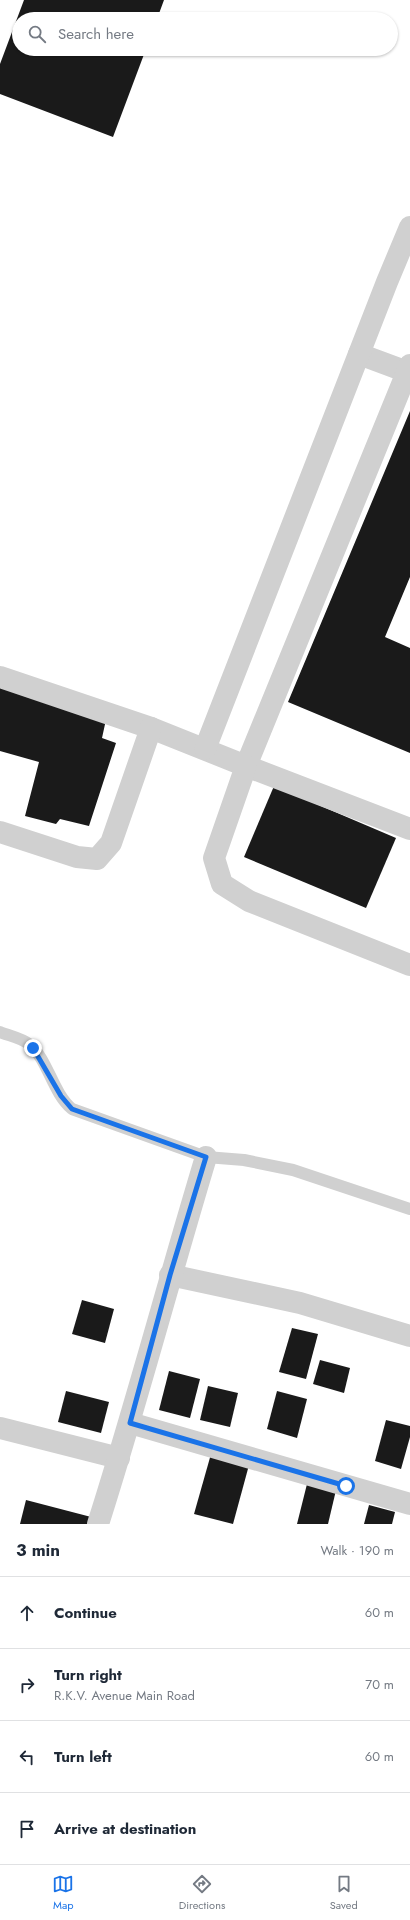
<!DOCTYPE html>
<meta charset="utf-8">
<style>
body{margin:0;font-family:Jost,sans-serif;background:#f6f6f7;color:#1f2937}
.stop{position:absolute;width:12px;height:12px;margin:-9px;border:3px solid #1a73e8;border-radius:50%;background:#fff}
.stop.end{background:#1a73e8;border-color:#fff;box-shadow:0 1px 4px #0008}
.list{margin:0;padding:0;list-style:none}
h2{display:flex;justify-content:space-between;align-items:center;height:52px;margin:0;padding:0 16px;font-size:17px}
h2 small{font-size:13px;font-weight:400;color:#747a83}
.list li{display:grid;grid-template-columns:26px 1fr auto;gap:12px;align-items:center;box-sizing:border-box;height:72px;padding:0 16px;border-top:1px solid #e0e1e3}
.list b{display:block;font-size:15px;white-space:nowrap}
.list p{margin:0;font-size:13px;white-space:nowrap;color:#747a83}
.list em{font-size:13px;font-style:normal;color:#747a83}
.icon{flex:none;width:22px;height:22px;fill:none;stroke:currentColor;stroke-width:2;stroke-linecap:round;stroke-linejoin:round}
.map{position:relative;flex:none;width:410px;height:1524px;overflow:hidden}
.search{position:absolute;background:#fff;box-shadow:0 1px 3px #0004;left:12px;right:12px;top:12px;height:44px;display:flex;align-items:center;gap:10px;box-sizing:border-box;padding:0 14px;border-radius:22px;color:#747a83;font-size:15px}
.sheet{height:340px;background:#fff}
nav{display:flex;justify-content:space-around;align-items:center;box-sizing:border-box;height:56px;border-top:1px solid #e0e1e3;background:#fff;font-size:11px;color:#747a83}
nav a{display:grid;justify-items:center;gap:2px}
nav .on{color:#1a73e8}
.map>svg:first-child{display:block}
.building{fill:#1a1a1a}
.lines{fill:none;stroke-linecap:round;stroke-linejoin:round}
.service{stroke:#d0d0d0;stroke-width:12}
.minor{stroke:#d0d0d0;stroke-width:22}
.route{stroke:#1a73e8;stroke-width:5}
</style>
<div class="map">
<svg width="410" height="1524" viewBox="0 0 410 1524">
<rect width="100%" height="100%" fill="#fff"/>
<g class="building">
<polygon points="24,0 164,0 157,19 19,19 19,49 146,49 113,137 0,94 0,64"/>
<polygon points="410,411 410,577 385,637 410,648 410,753 288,702"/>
<polygon points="0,687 107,715 102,738 116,743 89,826 60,819 56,824 25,816 39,762 0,751"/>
<polygon points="274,786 396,838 366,908 244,857"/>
<polygon points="82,1300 114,1309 105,1343 72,1334"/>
<polygon points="292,1328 318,1334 306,1379 279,1372"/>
<polygon points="320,1360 350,1368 344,1393 313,1384"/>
<polygon points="169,1371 200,1379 190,1418 159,1410"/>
<polygon points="208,1386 238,1393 230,1427 200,1420"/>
<polygon points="66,1391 109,1402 101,1433 58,1422"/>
<polygon points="277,1391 307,1399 297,1438 267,1429"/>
<polygon points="386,1420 410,1426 410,1437 401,1469 375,1461"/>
<polygon points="211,1454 249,1465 233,1524 194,1514"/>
<polygon points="308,1480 337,1486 328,1524 297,1524"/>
<polygon points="26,1500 95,1518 93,1524 20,1524"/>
<polygon points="369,1505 395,1512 392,1524 364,1524"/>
</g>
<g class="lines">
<path class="service" d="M0,1032C10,1036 21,1038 29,1044C48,1059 52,1092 72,1109L206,1157L244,1160L293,1170L410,1209"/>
<g class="minor">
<polyline points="359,354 410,373"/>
<polyline points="410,365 246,766 410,829"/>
<polyline points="0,677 151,728 246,766 214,858 222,884 249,901 410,965"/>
<polyline points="205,749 387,282 410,227"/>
<polyline points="0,832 77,857 97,859 111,843 151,728"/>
<polyline points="170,1275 300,1303 410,1336"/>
<polyline points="130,1423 410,1504"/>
<polyline points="0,1428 119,1458"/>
<path d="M98,1524C137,1402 169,1279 206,1157"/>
</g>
</g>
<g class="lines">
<polyline class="route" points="33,1048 61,1096 72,1109 206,1157 170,1275 130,1423 346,1486"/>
</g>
</svg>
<div class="stop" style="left:346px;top:1486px"></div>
<div class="stop end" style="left:33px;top:1048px"></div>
<div class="search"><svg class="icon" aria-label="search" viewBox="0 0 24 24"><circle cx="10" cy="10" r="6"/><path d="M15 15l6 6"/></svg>Search here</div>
</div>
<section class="sheet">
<h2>3 min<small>Walk · 190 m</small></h2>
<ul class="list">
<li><svg class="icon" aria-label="ahead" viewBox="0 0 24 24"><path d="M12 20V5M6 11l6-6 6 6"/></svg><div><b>Continue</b></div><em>60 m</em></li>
<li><svg class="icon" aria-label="right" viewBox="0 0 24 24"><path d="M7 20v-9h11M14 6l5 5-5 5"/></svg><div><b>Turn right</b><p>R.K.V. Avenue Main Road</p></div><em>70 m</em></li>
<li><svg class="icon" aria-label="left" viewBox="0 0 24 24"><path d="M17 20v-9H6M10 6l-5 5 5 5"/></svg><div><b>Turn left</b></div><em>60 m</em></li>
<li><svg class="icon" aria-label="arrive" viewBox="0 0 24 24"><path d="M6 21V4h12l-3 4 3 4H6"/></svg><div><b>Arrive at destination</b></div></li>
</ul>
</section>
<nav>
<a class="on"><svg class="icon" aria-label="map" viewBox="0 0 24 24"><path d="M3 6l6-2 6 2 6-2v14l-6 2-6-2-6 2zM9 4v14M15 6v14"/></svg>Map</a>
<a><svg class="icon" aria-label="directions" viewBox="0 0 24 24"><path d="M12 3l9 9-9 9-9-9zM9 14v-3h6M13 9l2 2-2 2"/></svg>Directions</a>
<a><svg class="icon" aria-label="saved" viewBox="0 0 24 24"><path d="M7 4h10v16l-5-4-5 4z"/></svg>Saved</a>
</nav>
